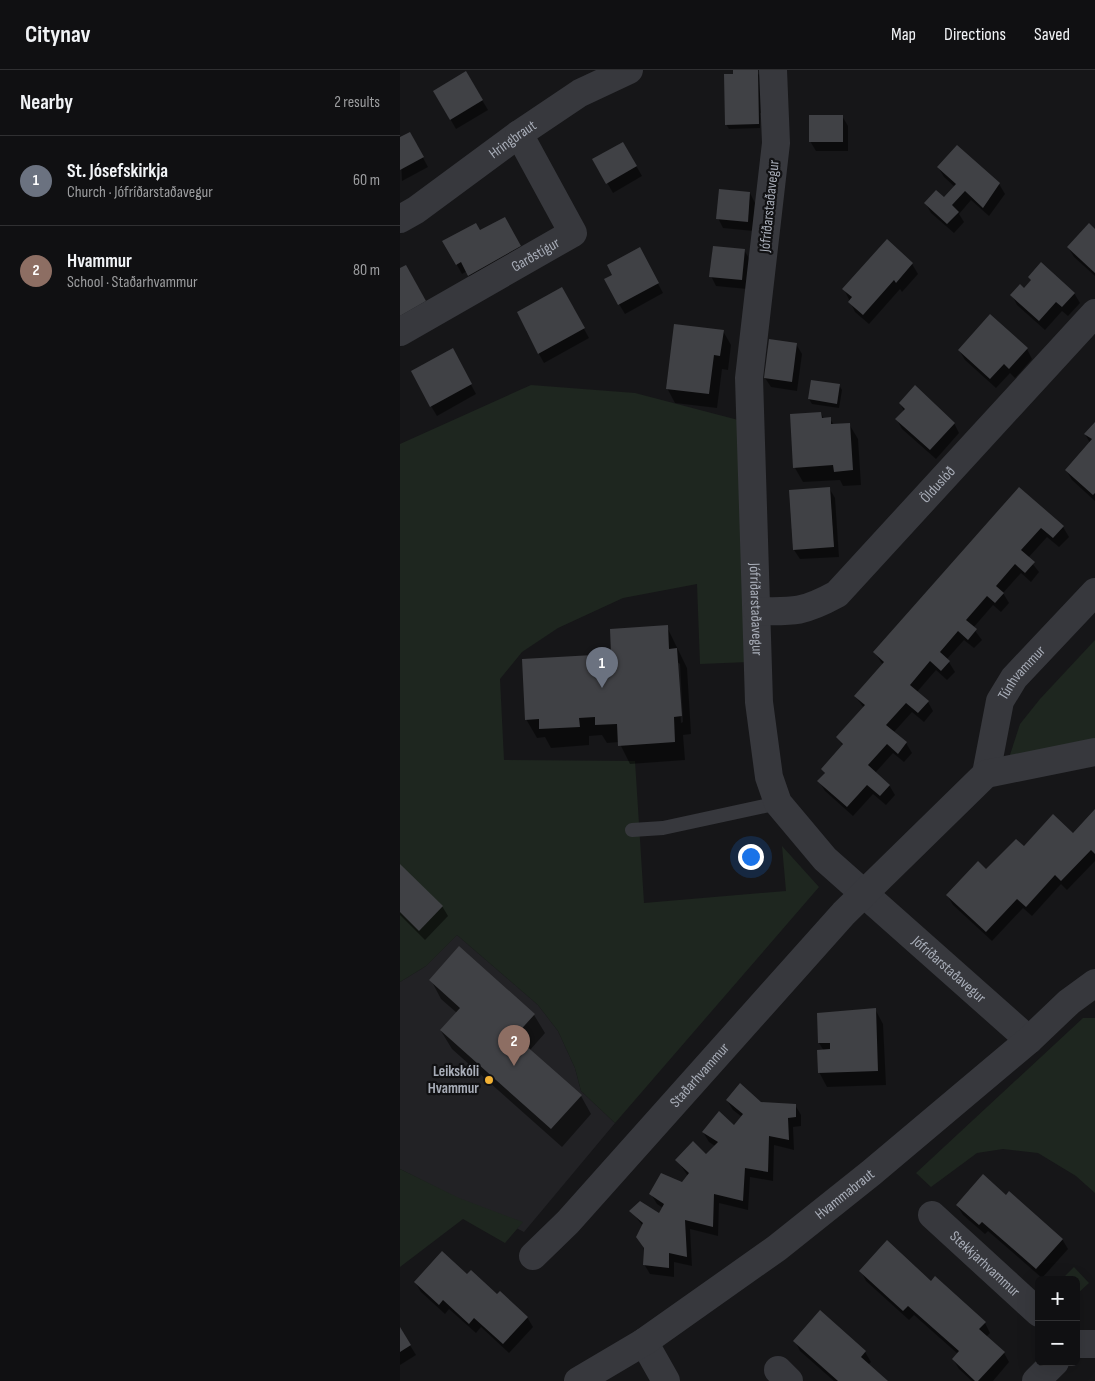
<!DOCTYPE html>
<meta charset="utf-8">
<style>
body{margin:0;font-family:"Sofia Sans Condensed",sans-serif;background:#1e1e20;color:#f1f3f6}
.controls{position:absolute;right:15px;bottom:15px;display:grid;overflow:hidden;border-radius:8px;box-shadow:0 5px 20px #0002}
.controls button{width:45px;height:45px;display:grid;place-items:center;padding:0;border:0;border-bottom:1px solid #303032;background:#101012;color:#f1f3f6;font:25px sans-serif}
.you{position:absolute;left:350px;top:786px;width:18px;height:18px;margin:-12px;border:4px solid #fff;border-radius:50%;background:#1a73e8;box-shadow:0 0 0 8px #1a73e833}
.badge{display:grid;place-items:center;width:32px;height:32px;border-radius:50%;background:#f2b134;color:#fff;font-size:16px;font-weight:700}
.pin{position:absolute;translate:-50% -41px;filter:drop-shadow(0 1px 2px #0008)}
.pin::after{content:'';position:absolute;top:26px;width:18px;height:15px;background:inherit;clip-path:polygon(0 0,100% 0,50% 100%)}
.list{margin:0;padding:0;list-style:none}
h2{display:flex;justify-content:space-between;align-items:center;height:65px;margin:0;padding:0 20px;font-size:21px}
h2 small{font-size:16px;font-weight:400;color:#9c9d9f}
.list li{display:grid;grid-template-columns:32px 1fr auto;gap:15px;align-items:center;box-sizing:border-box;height:90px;padding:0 20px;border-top:1px solid #303032}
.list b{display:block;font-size:19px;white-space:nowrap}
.list p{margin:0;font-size:16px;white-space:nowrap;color:#9c9d9f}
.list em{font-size:16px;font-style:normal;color:#9c9d9f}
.map{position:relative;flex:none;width:695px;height:1311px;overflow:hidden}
header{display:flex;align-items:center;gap:30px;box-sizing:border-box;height:70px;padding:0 25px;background:#101012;border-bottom:1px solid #303032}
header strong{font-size:24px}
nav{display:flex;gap:28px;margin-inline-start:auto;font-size:18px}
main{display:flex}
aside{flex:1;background:#101012}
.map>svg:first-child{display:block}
.built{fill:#222225}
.green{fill:#1e261f}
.shadow{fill:#0007;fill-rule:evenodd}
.building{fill:#404145}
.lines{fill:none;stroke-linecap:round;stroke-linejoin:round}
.service{stroke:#37383d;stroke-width:14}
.minor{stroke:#37383d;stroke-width:28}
.poi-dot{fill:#f2b134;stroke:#111113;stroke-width:2}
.labels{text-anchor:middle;stroke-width:4.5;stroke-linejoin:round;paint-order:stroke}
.street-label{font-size:15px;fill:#a8adb8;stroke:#111113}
.poi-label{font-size:15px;font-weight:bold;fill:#a8adb8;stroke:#111113;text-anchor:end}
</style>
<header>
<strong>Citynav</strong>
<nav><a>Map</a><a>Directions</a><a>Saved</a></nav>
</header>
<main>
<aside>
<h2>Nearby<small>2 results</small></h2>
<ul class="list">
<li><span class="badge" style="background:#6b7280">1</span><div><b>St. Jósefskirkja</b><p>Church · Jófríðarstaðavegur</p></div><em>60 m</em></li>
<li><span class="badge" style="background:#8d6e63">2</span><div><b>Hvammur</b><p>School · Staðarhvammur</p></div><em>80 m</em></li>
</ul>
</aside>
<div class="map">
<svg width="695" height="1311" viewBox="0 0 695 1311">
<rect width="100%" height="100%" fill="#161618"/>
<polygon class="built" points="57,865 138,935 158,961 175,998 181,1021 215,1053 124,1162 0,1099 0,912 26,896"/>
<g class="green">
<polygon points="131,315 235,323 342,351 349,592 300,594 297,514 223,528 158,558 122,582 100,609 104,690 235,691 244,833 386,821 382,776 419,817 215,1053 181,1021 175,998 158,961 138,935 57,865 26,896 0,912 0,374"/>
<polygon points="695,570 695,672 608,691 620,654 640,629"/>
<polygon points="683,948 695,948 695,1123 676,1106 638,1083 603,1079 577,1083 531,1117 516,1103"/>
<polygon points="0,1099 59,1128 123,1152 105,1173 63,1149 0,1197"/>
<polygon points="674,1197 689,1213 676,1225 676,1210 661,1210"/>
</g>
<g class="shadow">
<polygon points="357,2 363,11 363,43 360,43 360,58 329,59 326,54"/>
<polygon points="66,3 88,40 56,59 34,21"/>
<polygon points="442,46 448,56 448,81 416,81 410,71"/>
<polygon points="0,69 15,73 28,97 2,111"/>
<polygon points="223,73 242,106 213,123 194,90"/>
<polygon points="538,97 599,114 605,124 589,146 571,130 559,144 564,152 554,163 531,143 526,134 544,129 555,117 544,107"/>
<polygon points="350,123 355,133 353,161 323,158 318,148"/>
<polygon points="105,148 126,187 74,215 67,201 62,204 44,172 80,162"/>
<polygon points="695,160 695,206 674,187 668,177"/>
<polygon points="487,171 512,194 518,204 502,222 500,219 469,254 455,242 444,219"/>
<polygon points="344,180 350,190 347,219 316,216 311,206"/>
<polygon points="245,189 263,223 225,244 219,234"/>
<polygon points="162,219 189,268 144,293 126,261"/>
<polygon points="624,220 674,223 680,233 668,246 662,241 645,260 617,235 612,225"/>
<polygon points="323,261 331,275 328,300 322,299 317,338 275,333 267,318"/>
<polygon points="396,274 402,284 397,321 371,317 365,308"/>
<polygon points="627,279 632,289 615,308 610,303 596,318 565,290 559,280"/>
<polygon points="58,290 76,324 37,346 31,336"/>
<polygon points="412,311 439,315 442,320 439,338 412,334 409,329"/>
<polygon points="500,333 554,353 559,363 536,389 502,359 497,350 504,341"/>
<polygon points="421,343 424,349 430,349 434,355 449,354 458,369 461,415 443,416 440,410 403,412 395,398"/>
<polygon points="695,354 695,431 672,410 666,400 690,373 685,364"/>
<polygon points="429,418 435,428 439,487 400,489 394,480"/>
<polygon points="619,418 663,457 669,467 659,477 647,467 628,488 639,502 631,512 621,503 603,523 609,533 601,542 593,535 573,558 582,570 574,578 564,570 547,589 555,602 547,610 536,600 517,622 528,632 533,641 524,652 512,642 494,662 506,673 512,683 504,692 493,683 475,703 489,715 495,725 486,735 473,724 453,746 425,721 419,711 425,704 423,699 443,676 438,668 464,638 455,626 483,595 475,583"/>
<path d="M267,557L287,598L291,664L283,665L285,690L230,694L219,672L207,673L202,665L189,666V675L151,678L145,667L137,668L126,649L213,585ZM277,592L280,594L283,652L281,653Z"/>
<polygon points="695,741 695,791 667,820 661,814 632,846 623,838 592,871 553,835 547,825 624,777 673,765"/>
<polygon points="0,796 42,836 48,846 25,870 0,845"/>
<polygon points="59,878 134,945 145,963 130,980 181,1026 191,1044 162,1077 52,979 41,961 57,943 41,929 31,910"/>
<polygon points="475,939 483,954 486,1015 427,1017 419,1002 424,981 419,973"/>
<polygon points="327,1030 395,1035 401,1045 401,1056 393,1057 394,1080 374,1075 373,1111 350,1107 348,1140 319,1133 318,1166 290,1159 292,1196 274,1192 274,1207 250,1204 244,1194 243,1156 231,1141 259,1145 263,1138 257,1134 251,1124 283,1113 288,1106 277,1090 306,1086 315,1076 309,1072 303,1062 335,1056 342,1047 333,1040"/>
<polygon points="606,1126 662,1169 668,1179 642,1208 588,1161 585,1164 563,1145 557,1135"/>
<polygon points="461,1201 585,1253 590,1263 586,1267 604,1283 609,1292 593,1311 572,1311 559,1299 553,1289 558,1284 514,1245 509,1250 466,1211"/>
<polygon points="67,1206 127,1247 133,1257 109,1283 81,1257 76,1263 49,1239 45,1244 21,1222 15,1212"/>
<polygon points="0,1259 16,1285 0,1295"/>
<polygon points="395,1271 465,1282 471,1292 468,1295 486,1311 434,1311 400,1281"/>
</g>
<g class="building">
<polygon points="333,0 358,0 359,54 325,55 324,4 333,4"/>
<polygon points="66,1 83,30 50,50 33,21"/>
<rect x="409" y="45" width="34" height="27"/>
<polygon points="10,62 24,87 0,100 0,67"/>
<polygon points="223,72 237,96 206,114 192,89"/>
<polygon points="557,75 600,113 583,138 565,121 552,135 559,142 547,154 524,133 536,120 544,127 556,114 537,97"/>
<polygon points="319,119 350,122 348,152 316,149"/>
<polygon points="105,147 121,176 68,206 61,192 56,195 42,171 76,153 80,160"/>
<polygon points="689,153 695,159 695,203 667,177"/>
<polygon points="487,169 513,193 496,213 494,210 463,245 448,232 452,227 442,219"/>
<polygon points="313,176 345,179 342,210 309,207"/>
<polygon points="240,177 259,213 218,235 204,209 212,205 207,195"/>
<polygon points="641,192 675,223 662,237 656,232 639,251 610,225 620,214 624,218 631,210 628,207"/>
<polygon points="6,195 26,231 0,246 0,198"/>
<polygon points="162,217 185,258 138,284 117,242"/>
<polygon points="590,244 628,278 609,299 604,294 590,309 558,280"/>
<polygon points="274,254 324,260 320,286 314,285 309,324 266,319"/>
<polygon points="369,269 397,273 392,312 364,308"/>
<polygon points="53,278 72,314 30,337 11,301"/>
<polygon points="411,310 440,314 437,334 408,329"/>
<polygon points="515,315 555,353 530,380 495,349 505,339 499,333"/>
<polygon points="421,342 422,348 431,347 431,354 450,353 453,400 434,402 433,395 393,398 390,344"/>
<polygon points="695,352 695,423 693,425 665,400 692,369 684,364"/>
<polygon points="430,417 434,477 393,480 389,420"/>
<polygon points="619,417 664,456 653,468 641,458 621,480 635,492 625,503 615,494 596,516 604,523 595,533 587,526 566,550 577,559 568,570 558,561 540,582 550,591 541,601 530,591 510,615 529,631 518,643 506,633 486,655 507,672 498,684 487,674 468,695 490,715 480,726 467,715 447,737 417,711 425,703 421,699 443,674 436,667 465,635 454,626 484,592 473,582"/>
<polygon points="268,555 269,579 277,578 282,646 274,647 275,672 218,676 217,654 195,655 195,647 179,648 180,657 139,659 139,649 125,650 122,589 211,584 210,559"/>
<polygon points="695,739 695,784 691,780 661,811 655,805 626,837 617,829 586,862 546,825 578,791 586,799 616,769 624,776 653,744 673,763"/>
<polygon points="0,794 43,836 19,861 0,842"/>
<polygon points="59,876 135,944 115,966 182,1025 151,1059 40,960 60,938 29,910"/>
<polygon points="476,938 478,1001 418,1003 417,980 430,979 430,973 418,973 417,943"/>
<polygon points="340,1013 361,1032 396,1034 396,1047 388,1048 389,1070 369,1066 368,1102 345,1098 343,1131 314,1124 313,1157 285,1150 287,1187 269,1183 269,1198 243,1195 244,1178 236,1167 243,1153 229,1141 240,1131 259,1143 264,1134 249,1124 261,1103 282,1112 289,1103 275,1090 293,1071 306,1084 318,1072 302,1062 319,1041 334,1055 343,1044 326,1030"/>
<polygon points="583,1104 606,1125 609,1121 663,1169 636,1199 582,1152 579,1155 556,1135"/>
<polygon points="487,1170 531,1211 535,1206 586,1252 579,1259 605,1282 578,1311 575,1311 552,1289 559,1281 508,1236 503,1241 459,1201"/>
<polygon points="42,1181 67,1204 71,1200 97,1224 100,1221 128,1247 103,1274 74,1248 69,1254 43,1230 39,1235 14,1212"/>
<polygon points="420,1240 466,1281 461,1287 488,1311 438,1311 393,1271"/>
<polygon points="0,1257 11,1275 0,1282"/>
</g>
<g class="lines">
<polyline class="service" points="232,760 263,758 378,733"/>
<g class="minor">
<path id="s1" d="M373,0L376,73L349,308L359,632L369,707L378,733L425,789L629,970"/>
<path id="s2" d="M0,149L16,140L119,64L180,23L229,0"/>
<path id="s3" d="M0,262L173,163L119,64"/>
<path id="s4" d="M357,541C395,542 404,542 437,524L695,243"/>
<path id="s5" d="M586,704L600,631L614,608L695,522"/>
<path id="s6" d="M532,1145L639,1243"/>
<path id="s7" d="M133,1186L168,1152L444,843L586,704L695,682"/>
<polyline points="244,1272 266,1311"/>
<polyline points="676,1274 695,1274"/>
<polyline points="378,1300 389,1311"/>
<path id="s8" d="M178,1311L244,1272L377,1178L471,1103L629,970L669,932L695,913"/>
<polyline points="636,1311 655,1292"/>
</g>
</g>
<circle class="poi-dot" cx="89" cy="1010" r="5"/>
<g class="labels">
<g class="street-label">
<text dy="5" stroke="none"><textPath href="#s2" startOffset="138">Hringbraut</textPath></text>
<text transform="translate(369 136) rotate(-84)" y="5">Jófríðarstaðavegur</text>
<text dy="5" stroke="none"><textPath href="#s3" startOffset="156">Garðstígur</textPath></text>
<text dy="5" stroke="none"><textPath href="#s4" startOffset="232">Ölduslóð</textPath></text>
<text dy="5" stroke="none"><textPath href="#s1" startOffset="541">Jófríðarstaðavegur</textPath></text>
<text dy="5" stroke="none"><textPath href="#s5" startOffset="110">Túnhvammur</textPath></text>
<text dy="5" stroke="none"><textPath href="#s1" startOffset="976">Jófríðarstaðavegur</textPath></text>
<text dy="5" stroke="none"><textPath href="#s7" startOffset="246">Staðarhvammur</textPath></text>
<text dy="5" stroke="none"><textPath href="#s8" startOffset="326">Hvammabraut</textPath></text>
<text dy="5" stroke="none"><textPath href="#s6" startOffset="72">Stekkjarhvammur</textPath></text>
</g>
<g class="poi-label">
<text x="79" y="1006">Leikskóli<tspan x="79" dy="17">Hvammur</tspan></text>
</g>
</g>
</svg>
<div class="controls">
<button>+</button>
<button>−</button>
</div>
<div class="you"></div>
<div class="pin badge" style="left:202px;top:618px;background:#6b7280">1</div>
<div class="pin badge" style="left:114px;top:996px;background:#8d6e63">2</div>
</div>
</main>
